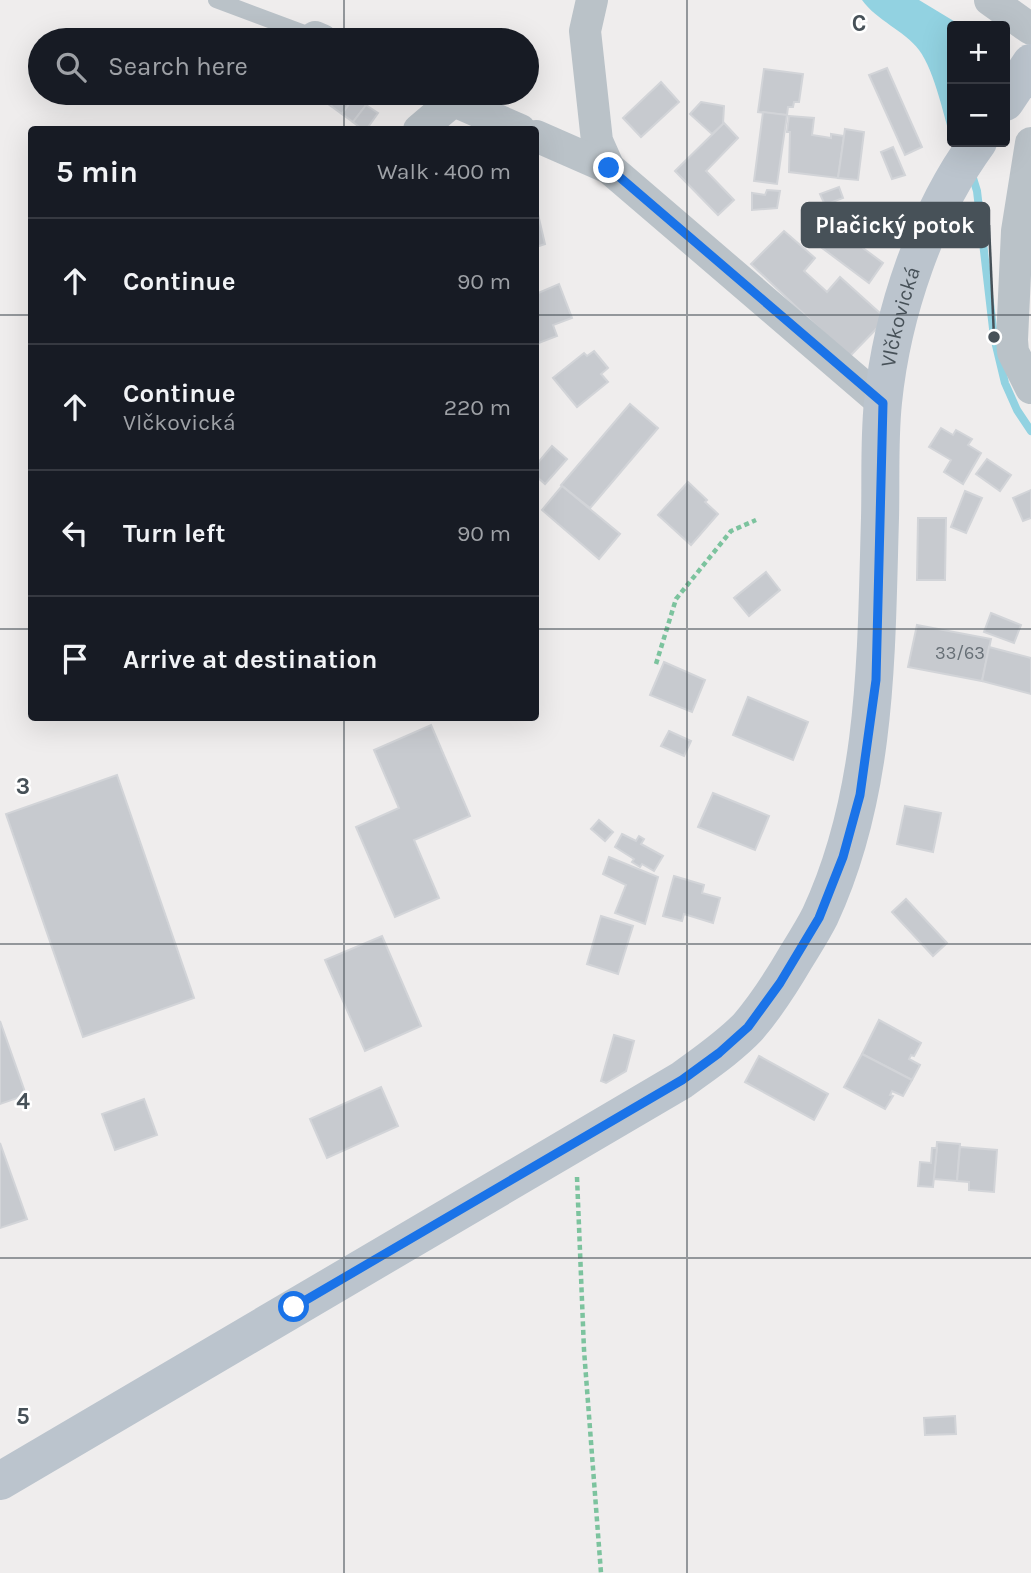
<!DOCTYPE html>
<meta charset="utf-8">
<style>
body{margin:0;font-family:Karla,sans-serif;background:#242831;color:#f1f3f6}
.controls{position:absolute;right:21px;top:21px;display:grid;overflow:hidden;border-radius:7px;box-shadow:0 7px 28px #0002}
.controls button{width:63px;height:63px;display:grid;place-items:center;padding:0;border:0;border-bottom:2px solid #363941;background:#171b24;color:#f1f3f6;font:35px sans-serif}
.stop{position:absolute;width:21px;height:21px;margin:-16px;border:5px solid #1a73e8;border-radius:50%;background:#fff}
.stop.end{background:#1a73e8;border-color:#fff;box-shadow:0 2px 7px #0008}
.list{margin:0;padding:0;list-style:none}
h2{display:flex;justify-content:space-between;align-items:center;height:91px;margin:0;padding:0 28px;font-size:30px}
h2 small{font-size:23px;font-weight:400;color:#9ea1a6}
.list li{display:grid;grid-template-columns:46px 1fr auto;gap:21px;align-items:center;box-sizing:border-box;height:126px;padding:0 28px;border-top:2px solid #363941}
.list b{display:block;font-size:26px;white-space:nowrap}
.list p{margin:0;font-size:23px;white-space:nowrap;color:#9ea1a6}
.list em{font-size:23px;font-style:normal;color:#9ea1a6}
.icon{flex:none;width:38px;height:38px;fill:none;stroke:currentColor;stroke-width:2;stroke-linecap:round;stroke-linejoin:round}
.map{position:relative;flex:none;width:1031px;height:1573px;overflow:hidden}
.search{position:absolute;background:#171b24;box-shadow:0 7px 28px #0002;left:28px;top:28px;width:511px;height:77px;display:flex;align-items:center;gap:18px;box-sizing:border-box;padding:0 24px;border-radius:38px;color:#9ea1a6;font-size:26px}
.panel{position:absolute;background:#171b24;box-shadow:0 7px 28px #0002;left:28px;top:126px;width:511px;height:595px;border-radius:7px}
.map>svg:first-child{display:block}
.water{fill:#92d2e1}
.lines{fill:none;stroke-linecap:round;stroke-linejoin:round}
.stream{stroke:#92d2e1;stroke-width:8}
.building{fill:#c7cacf;stroke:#d2d4d8;stroke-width:2}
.path{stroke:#7cc39e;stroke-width:4.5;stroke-dasharray:5 3.5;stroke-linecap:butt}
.lane{stroke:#bac2c8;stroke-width:16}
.street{stroke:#bac2c8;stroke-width:32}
.secondary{stroke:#bbc4cd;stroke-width:38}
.route{stroke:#1a73e8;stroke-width:9}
.grid{fill:none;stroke:#475158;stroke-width:2;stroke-opacity:0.55}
.labels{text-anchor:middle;stroke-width:5;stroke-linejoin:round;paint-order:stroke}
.number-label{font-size:18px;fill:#676f76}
.street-label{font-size:21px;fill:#475158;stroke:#fff}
.grid-label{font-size:23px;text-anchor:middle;font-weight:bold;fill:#475158;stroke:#fff;stroke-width:5;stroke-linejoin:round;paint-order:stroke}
.leader{fill:none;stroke:#475158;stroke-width:2.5}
.callout-dot{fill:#475158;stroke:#fff;stroke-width:2.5}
.callout{fill:#475158;stroke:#475158;stroke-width:2.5}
.callout-label{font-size:23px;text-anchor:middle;font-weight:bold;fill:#fff}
</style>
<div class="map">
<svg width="1031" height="1573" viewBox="0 0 1031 1573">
<rect width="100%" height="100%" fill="#efeded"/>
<path class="water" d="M862,0H919L962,26H952V142H957L953,147C945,121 935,71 919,50C904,30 877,21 862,0Z"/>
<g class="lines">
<polyline class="stream" points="972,175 977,191 994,337 1005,383 1017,410 1031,431"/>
</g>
<g class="building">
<polygon points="887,68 922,147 905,155 869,75"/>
<polygon points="764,69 803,74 799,102 794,102 793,107 788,107 787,115 758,112"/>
<polygon points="661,82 679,102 641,137 623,118"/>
<polygon points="324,93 340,93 331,106 320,98"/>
<polygon points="340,93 350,93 355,96 342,114 331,106"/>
<polygon points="355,96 366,105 353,122 342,114"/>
<polygon points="701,102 724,106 723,124 712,134 690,114"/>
<polygon points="366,105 378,113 366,130 363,130 353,122"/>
<polygon points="763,112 787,115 777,184 754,181"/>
<polygon points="789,116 814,118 812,135 831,138 831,134 844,136 838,178 789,172 790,132 787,132"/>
<polygon points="724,123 738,138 706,171 734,200 718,215 675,171"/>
<polygon points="845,129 864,132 858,180 838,178"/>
<polygon points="893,147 905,175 892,179 881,152"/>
<polygon points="839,187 843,198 825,205 820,194"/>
<polygon points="767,190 780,191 777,208 752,210 752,193 765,195"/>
<polygon points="537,210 545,244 536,247 536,211"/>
<polygon points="820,216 883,263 869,283 806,236"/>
<polygon points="784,231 815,258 804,271 827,292 840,277 881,314 881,324 849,357 751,264"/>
<polygon points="559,284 572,318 553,325 557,336 536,344 536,294"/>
<polygon points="594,351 608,368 601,374 608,382 577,407 553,378 584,353 587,356"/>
<polygon points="630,404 658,428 590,508 561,485"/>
<polygon points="941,428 953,435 956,430 972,439 968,445 981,453 963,484 944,472 951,460 929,447"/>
<polygon points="552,446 567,459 545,484 536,476 536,465"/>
<polygon points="987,459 1011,475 1000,491 976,474"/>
<polygon points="688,482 707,500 705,502 718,514 691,545 658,515"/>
<polygon points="562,486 620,534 599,559 542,510"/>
<polygon points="1031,490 1031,518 1023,521 1013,498"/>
<polygon points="965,491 982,498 966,533 951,527"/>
<polygon points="918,518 946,518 945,580 917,580"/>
<polygon points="766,572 780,590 749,616 734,598"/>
<polygon points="991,613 1021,625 1014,643 984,632"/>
<polygon points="917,625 991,639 982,681 908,667"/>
<polygon points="989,647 1031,658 1031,694 982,681"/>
<polygon points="664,662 705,680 692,712 650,695"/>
<polygon points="748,697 808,722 793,760 733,735"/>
<polygon points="431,725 470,816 414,840 439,898 395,917 356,827 399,808 374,750"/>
<polygon points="669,731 691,741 684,756 661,746"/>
<polygon points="117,775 194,998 83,1037 6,814"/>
<polygon points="713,793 769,816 755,850 698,827"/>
<polygon points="905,806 941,813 933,852 897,844"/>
<polygon points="599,820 613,832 605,841 591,829"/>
<polygon points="622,834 636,841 639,836 644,839 641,844 663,856 654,871 642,864 640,867 632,862 634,859 615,847"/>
<polygon points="609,857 658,877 645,924 615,913 626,885 603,874"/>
<polygon points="674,876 704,885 702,893 720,898 713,923 684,914 682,921 663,916"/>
<polygon points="906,899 947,943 933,956 892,912"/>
<polygon points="601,916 633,926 618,974 587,964"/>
<polygon points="382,936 421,1026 365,1051 325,960"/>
<polygon points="879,1020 921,1043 914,1056 911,1055 909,1059 920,1065 912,1080 862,1054"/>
<polygon points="0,1021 26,1095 0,1104"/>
<polygon points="614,1035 634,1041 626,1071 606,1083 601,1081"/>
<polygon points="862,1054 912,1080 903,1096 892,1091 890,1095 893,1096 885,1109 844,1087"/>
<polygon points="759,1056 828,1094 814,1120 745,1082"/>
<polygon points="381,1087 398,1126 327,1158 310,1119"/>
<polygon points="144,1099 157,1135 115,1150 102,1114"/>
<polygon points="937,1142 960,1144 957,1181 934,1179"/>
<polygon points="0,1143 27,1219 0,1228"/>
<polygon points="960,1147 997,1150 994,1192 969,1190 969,1182 957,1181"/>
<polygon points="932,1148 937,1148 933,1187 918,1186 920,1162 931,1163"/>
<polygon points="955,1416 956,1434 925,1435 924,1418"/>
</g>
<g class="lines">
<g class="path">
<polyline points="656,664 676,599 731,531 756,520"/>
<polyline points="577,1177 584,1350 601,1573"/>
</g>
<polyline class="lane" points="216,0 315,37"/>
<g class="street">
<polyline points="592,0 585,31 597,141 609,168"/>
<polyline points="990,0 1031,29"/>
<polyline points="315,37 322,40"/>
<polyline points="436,93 520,130"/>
<polyline points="419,130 453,101"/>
<polyline points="536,136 609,168 883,403"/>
<polyline points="1031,143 1017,231 1012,340 1013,352 1031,388"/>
</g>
<g class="secondary">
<polyline points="1005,102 1031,63"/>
<path id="s1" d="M0,1481L682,1080C705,1063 729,1047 748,1027C766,1006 782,981 796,957C804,944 813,930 820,916C878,791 876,653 880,518C881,479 879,440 883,402C892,313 926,213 978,142"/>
</g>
</g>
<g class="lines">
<polyline class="route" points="294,1307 682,1080 719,1053 748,1027 780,983 819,918 843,857 860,795 876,680 883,403 609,168"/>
</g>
<path class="grid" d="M344,0V40M687,0V1573M344,93V130M0,315H32M536,315H1031M0,629H32M536,629H1031M344,718V1573M0,944H1031M0,1258H1031"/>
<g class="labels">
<g class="number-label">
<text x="960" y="659">33/63</text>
</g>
<g class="street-label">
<text dy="7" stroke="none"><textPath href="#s1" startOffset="1617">Vlčkovická</textPath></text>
</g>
</g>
<g class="grid-label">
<text x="859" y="31">C</text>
<text x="23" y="794">3</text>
<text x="23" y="1109">4</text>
<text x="23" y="1424">5</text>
</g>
<path class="leader" d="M994 337L989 225"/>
<circle class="callout-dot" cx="994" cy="337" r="7"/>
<rect class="callout" x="802" y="203" width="187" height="44" rx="7"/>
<g class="callout-label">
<text x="895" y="233">Plačický potok</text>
</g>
</svg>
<div class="controls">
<button>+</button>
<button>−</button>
</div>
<div class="stop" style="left:294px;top:1307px"></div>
<div class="stop end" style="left:609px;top:168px"></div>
<div class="search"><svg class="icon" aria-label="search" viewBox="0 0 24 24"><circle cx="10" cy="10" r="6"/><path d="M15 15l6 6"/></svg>Search here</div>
<section class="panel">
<h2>5 min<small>Walk · 400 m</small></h2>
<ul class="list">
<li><svg class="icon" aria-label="ahead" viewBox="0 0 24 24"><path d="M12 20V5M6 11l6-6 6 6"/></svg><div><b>Continue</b></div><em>90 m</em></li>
<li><svg class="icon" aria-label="ahead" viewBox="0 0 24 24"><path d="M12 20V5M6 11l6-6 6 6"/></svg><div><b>Continue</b><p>Vlčkovická</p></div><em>220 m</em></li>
<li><svg class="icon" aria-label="left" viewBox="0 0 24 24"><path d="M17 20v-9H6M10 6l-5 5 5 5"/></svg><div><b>Turn left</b></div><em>90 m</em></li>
<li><svg class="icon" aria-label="arrive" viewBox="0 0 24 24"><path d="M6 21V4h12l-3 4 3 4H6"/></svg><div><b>Arrive at destination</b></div></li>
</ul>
</section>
</div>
